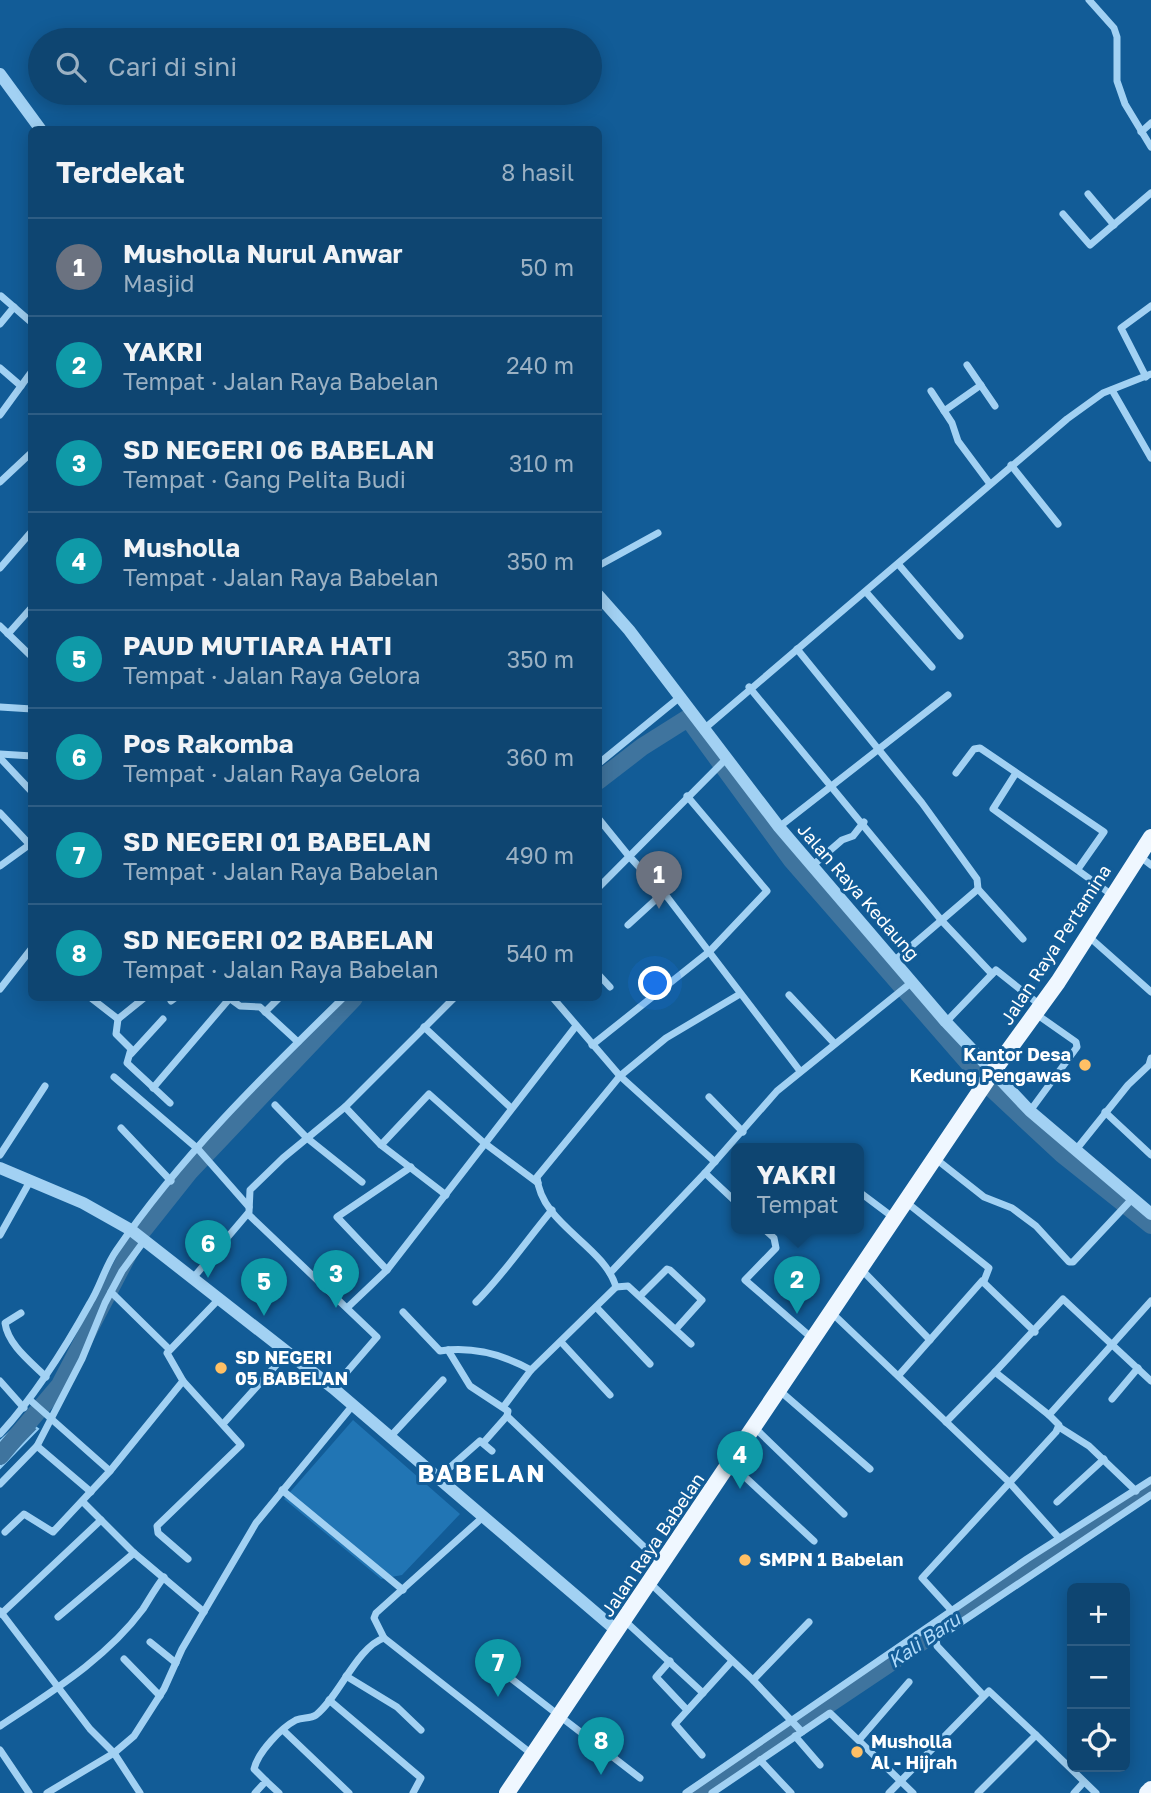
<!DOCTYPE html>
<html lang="id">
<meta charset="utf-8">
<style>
body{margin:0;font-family:"Golos Text",sans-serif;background:#1c4f79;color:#f1f3f6}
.controls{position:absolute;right:21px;bottom:21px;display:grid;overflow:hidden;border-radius:10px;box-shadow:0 4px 18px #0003}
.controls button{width:63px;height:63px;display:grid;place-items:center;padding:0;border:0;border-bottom:2px solid #2e5d84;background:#0e4571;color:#f1f3f6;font:35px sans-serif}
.you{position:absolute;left:656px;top:984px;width:24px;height:24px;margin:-18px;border:5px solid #fff;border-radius:50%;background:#1a73e8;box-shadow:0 0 0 10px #1a73e833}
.badge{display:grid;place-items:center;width:46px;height:46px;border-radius:50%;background:#ffc065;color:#fff;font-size:23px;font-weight:700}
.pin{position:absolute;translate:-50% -58px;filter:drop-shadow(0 2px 4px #0008)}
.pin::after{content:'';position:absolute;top:37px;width:24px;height:21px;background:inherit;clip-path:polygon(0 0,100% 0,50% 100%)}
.popup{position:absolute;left:731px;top:1143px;width:133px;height:91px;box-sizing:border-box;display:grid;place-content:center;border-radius:10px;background:#0e4571;filter:drop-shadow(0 2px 5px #0005);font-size:23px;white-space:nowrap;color:#9bb1c3}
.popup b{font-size:26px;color:#f1f3f6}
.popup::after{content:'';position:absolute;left:50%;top:100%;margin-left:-14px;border:14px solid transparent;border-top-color:#0e4571}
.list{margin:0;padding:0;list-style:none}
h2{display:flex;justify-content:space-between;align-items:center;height:91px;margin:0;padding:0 28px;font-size:30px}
h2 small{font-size:23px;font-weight:400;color:#9bb1c3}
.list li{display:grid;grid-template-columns:46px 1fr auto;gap:21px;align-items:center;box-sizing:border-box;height:98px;padding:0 28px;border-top:2px solid #2e5d84}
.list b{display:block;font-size:26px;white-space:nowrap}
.list p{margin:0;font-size:23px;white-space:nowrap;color:#9bb1c3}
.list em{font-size:23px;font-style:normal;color:#9bb1c3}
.icon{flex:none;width:38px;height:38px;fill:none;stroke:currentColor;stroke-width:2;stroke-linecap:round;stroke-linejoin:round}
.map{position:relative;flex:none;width:1151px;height:1793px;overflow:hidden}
.search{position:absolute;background:#0e4571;box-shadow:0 4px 18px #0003;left:28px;top:28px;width:574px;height:77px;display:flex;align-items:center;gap:18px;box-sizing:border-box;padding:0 24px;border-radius:38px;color:#9bb1c3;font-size:26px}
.panel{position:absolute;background:#0e4571;box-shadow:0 4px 18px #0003;left:28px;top:126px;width:574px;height:875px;border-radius:10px}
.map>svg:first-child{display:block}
.green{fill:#2175b4}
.water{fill:#3f749e;stroke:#94cef6;stroke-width:2}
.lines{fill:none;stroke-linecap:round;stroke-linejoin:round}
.river{stroke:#3f749e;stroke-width:18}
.minor{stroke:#a2d1f3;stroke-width:7}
.tertiary{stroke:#a2d1f3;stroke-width:12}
.primary{stroke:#eff7ff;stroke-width:16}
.poi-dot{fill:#ffc065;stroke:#125c97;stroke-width:2.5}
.labels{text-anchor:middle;stroke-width:6;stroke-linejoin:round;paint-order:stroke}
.street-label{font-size:18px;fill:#fff;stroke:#125c97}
.poi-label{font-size:18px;font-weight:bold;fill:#fff;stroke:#125c97;text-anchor:start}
.water-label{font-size:19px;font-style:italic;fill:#afdafa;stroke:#125c97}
.district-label{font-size:24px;font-weight:bold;letter-spacing:2px;fill:#fff;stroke:#125c97}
</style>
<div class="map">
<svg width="1151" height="1793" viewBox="0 0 1151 1793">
<rect width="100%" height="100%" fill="#125c97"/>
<polygon class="green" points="353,1420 460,1514 402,1575 381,1579 284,1499"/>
<polygon class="water" points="24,1419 38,1429 0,1468 0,1441"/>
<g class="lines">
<g class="river">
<polyline points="598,781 642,747 688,718 791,859 988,1085 1062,1154 1151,1225"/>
<polyline points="0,1456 60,1385 136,1239 190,1171 354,998"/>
<polyline points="696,1793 1151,1488"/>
</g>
<g class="minor">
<polyline points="1089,0 1114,28 1117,37 1117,81 1125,104 1151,147"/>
<polyline points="1141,132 1151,123"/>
<polyline points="1088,194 1114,225"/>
<polyline points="1063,214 1090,245 1151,193"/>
<polyline points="1,296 31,322"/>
<polyline points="0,324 14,307"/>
<polyline points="967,365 995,406"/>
<polyline points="0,368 21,386"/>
<polyline points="1146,377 1121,328 1151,306"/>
<polyline points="1112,390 1151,458"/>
<polyline points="931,391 952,423 958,441 990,484"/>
<polyline points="944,411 981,385"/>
<polyline points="0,415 32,371"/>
<polyline points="1011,465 1058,524"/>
<polyline points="0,482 32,452"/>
<polyline points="899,565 960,636"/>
<polyline points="598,566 658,533"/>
<polyline points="0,568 32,531"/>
<polyline points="866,592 932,667"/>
<polyline points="0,626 32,657"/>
<polyline points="8,634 32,607"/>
<polyline points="797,649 922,803 977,879 978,889 1023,939"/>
<polyline points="749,687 942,921 992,974"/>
<polyline points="0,707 32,709"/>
<polyline points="704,729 1067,419 1103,393 1151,374"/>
<polyline points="0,754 32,756"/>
<polyline points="0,758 32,792"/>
<polyline points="598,764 680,697"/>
<polyline points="956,773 974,749 980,748 1104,832 1078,869"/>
<polyline points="1016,773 993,809 1112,895"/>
<polyline points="0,813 32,847"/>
<polyline points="598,818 628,855 668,898 800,1071"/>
<polyline points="779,827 948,695"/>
<polyline points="1138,855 1151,865"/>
<polyline points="0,866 29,845"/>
<polyline points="812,866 842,840 853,836 864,822"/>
<polyline points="598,888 725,760"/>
<polyline points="628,925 663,893"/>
<polyline points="1087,935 1151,992"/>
<polyline points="894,961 978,889"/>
<polyline points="598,974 610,987"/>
<polyline points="0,989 32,948"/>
<polyline points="789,995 834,1043"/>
<polyline points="91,998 118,1019 144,998"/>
<polyline points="229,998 240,1006 260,1007 298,1042"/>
<polyline points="553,998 620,1076 715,1162"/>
<polyline points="171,1001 175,998"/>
<polyline points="265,1012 279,998"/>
<polyline points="118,1019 116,1034 131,1049 127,1063 170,1103"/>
<polyline points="946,1022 996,970 1040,1005"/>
<polyline points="424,1027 510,1107"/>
<polyline points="592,1045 710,951 767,891 687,796"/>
<polyline points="131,1054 163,1019"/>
<polyline points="114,1077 198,1149 249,1207"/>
<polyline points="153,1088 230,998"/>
<polyline points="709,1097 743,1132"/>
<polyline points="275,1105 307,1138 362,1182"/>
<polyline points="345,1107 381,1145 446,1195"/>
<polyline points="1030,1111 1077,1047 1076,1042 1036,1014"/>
<polyline points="1105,1112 1151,1155"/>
<polyline points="121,1128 171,1181"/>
<polyline points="381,1145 429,1094 483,1142 538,1183"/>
<polyline points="1075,1151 1128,1085 1149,1065 1151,1058"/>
<polyline points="0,1155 45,1086"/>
<polyline points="936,1159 984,1197 1012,1208 1036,1226 1069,1262 1073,1262 1132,1199"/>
<polyline points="705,1173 736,1202"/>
<polyline points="858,1191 894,1218"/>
<polyline points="906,1202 989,1268 984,1281"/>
<polyline points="248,1214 377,1337 333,1388"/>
<polyline points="763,1228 774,1238 776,1248 745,1280 813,1339"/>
<polyline points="0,1235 29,1183"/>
<polyline points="861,1269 930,1340"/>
<polyline points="387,1270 337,1217 411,1167"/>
<polyline points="610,1273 705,1173 777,1091 912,982"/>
<polyline points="193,1278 249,1212 250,1190 283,1158 345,1107 454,998"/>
<polyline points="616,1287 628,1286 691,1344"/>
<polyline points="111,1292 169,1349"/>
<polyline points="640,1296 667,1269 670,1270 702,1300 676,1329"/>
<path d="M476,1302C504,1274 526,1241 552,1210"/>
<polyline points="348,1307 387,1270 576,1026"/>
<polyline points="597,1308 650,1364"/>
<path d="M403,1312L440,1351C473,1346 502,1354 531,1370L616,1287C604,1245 541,1225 537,1177L620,1076L666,1038L740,994"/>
<path d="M21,1313L5,1323C8,1345 31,1362 46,1377"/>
<polyline points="832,1313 1008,1481 1059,1538"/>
<polyline points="562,1343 610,1395"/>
<polyline points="448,1350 470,1386 508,1411 507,1416 484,1442"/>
<polyline points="995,1372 1063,1299 1151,1381"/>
<polyline points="899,1375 982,1281 1035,1332"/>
<polyline points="0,1381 24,1408"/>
<polyline points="183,1381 241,1445 157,1526 158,1533 188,1559"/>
<polyline points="780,1391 870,1469"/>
<polyline points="1112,1399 1138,1368"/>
<polyline points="30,1400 110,1471"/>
<polyline points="504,1406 531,1370"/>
<polyline points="507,1416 662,1564"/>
<polyline points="946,1422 995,1372 1049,1415"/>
<polyline points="223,1424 288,1352"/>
<polyline points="1059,1427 1089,1446 1136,1491"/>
<polyline points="755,1428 844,1514"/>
<path d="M0,1434C36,1395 64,1350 90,1303C100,1287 105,1267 116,1251C180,1157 262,1077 343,998"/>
<polyline points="390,1437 443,1380"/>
<polyline points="37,1446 91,1492"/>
<polyline points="731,1464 814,1541"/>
<polyline points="438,1478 480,1441 492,1451"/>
<polyline points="0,1484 37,1446 82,1359 105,1303 122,1271 144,1241"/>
<polyline points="282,1490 403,1590"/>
<polyline points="83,1502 134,1553 204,1612"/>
<polyline points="1057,1502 1104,1459"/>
<polyline points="5,1532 24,1514 53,1532 110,1471 183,1381 167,1353 219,1299"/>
<polyline points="650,1583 753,1680 802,1732"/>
<polyline points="0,1611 90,1729 114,1753 140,1793"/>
<polyline points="952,1611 922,1578 1056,1432 1059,1425 1049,1415 1151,1301"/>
<polyline points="1,1614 101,1520"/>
<polyline points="58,1617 134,1553"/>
<polyline points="624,1620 703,1693"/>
<polyline points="384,1638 374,1618 376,1613 483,1517"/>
<polyline points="150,1642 176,1663"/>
<polyline points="124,1659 160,1696"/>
<polyline points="670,1661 656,1677 687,1710"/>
<polyline points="504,1673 640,1778"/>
<polyline points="346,1676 397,1707 421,1730"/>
<polyline points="753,1680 809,1622"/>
<polyline points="983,1695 937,1646 936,1639 1151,1495"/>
<polyline points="329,1700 421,1778 413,1793"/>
<path d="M0,1726C51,1692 106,1659 143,1609C150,1598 156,1587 164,1577"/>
<polyline points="284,1731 349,1793"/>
<polyline points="795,1736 820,1765"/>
<polyline points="859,1740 909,1682"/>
<polyline points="0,1750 29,1793"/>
<polyline points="702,1755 675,1724 732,1661"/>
<polyline points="760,1760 791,1793"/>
<polyline points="266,1781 279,1793"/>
<polyline points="47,1793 114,1753 134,1736 164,1689 182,1649 256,1523 353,1405"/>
<path d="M255,1793L266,1781L254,1769C258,1752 281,1728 296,1720C303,1717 310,1719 316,1715C339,1697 357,1647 384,1638L533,1755"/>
<polyline points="686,1793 1027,1559 1151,1480"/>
<polyline points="712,1793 830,1713 913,1793"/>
<polyline points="889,1793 989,1691 1036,1735"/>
<polyline points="978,1793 1036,1735 1096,1793"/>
<polyline points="1074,1793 1084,1782"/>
</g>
<g class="tertiary">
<polyline points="0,74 41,130"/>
<polyline points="598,595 629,630 779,827 946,1022 1030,1111 1151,1214"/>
<polyline points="0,1168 83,1203 131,1230 333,1388 617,1631"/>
</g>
<g class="primary">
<polyline points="507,1793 992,1073 1058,982 1151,837"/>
<polyline points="1147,1793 1151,1789"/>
</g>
</g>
<g class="poi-dot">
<circle cx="1085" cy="1065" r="7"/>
<circle cx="221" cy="1368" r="7"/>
<circle cx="745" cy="1560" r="7"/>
<circle cx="857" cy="1752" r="7"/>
</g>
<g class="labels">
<g class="street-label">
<text transform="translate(858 892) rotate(49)" y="6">Jalan Raya Kedaung</text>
<text transform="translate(1056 945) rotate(-57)" y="6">Jalan Raya Pertamina</text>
<text transform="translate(653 1545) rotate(-56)" y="6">Jalan Raya Babelan</text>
</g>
<g class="poi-label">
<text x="1071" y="1061" text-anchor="end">Kantor Desa<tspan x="1071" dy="21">Kedung Pengawas</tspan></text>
<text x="235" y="1364">SD NEGERI<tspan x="235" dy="21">05 BABELAN</tspan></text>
<text x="759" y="1566">SMPN 1 Babelan</text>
<text x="871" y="1748">Musholla<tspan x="871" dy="21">Al - Hijrah</tspan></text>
</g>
<g class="water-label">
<text transform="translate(924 1640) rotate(-34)" y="7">Kali Baru</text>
</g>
<g class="district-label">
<text x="482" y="1482">BABELAN</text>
</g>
</g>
</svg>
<div class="controls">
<button>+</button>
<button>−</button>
<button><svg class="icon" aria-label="locate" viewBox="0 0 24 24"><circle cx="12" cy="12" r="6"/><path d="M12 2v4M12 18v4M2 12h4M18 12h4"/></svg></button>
</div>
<div class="you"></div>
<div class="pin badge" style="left:659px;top:909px;background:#6b7280">1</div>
<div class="pin badge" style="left:797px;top:1314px;background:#0f9aa8">2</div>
<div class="popup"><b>YAKRI</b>Tempat</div>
<div class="pin badge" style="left:336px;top:1308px;background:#0f9aa8">3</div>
<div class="pin badge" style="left:740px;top:1489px;background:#0f9aa8">4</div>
<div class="pin badge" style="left:264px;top:1316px;background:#0f9aa8">5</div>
<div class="pin badge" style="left:208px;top:1278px;background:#0f9aa8">6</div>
<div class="pin badge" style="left:498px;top:1697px;background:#0f9aa8">7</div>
<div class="pin badge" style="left:601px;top:1775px;background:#0f9aa8">8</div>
<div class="search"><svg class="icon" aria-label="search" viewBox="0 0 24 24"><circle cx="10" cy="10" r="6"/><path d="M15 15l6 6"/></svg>Cari di sini</div>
<section class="panel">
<h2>Terdekat<small>8 hasil</small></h2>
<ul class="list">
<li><span class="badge" style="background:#6b7280">1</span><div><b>Musholla Nurul Anwar</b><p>Masjid</p></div><em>50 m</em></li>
<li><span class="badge" style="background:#0f9aa8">2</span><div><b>YAKRI</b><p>Tempat · Jalan Raya Babelan</p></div><em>240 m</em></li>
<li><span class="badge" style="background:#0f9aa8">3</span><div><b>SD NEGERI 06 BABELAN</b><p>Tempat · Gang Pelita Budi</p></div><em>310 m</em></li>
<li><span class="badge" style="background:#0f9aa8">4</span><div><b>Musholla</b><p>Tempat · Jalan Raya Babelan</p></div><em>350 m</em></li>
<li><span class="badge" style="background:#0f9aa8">5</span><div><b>PAUD MUTIARA HATI</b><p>Tempat · Jalan Raya Gelora</p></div><em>350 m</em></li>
<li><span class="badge" style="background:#0f9aa8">6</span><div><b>Pos Rakomba</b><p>Tempat · Jalan Raya Gelora</p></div><em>360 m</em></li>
<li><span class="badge" style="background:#0f9aa8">7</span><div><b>SD NEGERI 01 BABELAN</b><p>Tempat · Jalan Raya Babelan</p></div><em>490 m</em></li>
<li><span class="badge" style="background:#0f9aa8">8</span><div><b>SD NEGERI 02 BABELAN</b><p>Tempat · Jalan Raya Babelan</p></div><em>540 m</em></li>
</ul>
</section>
</div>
